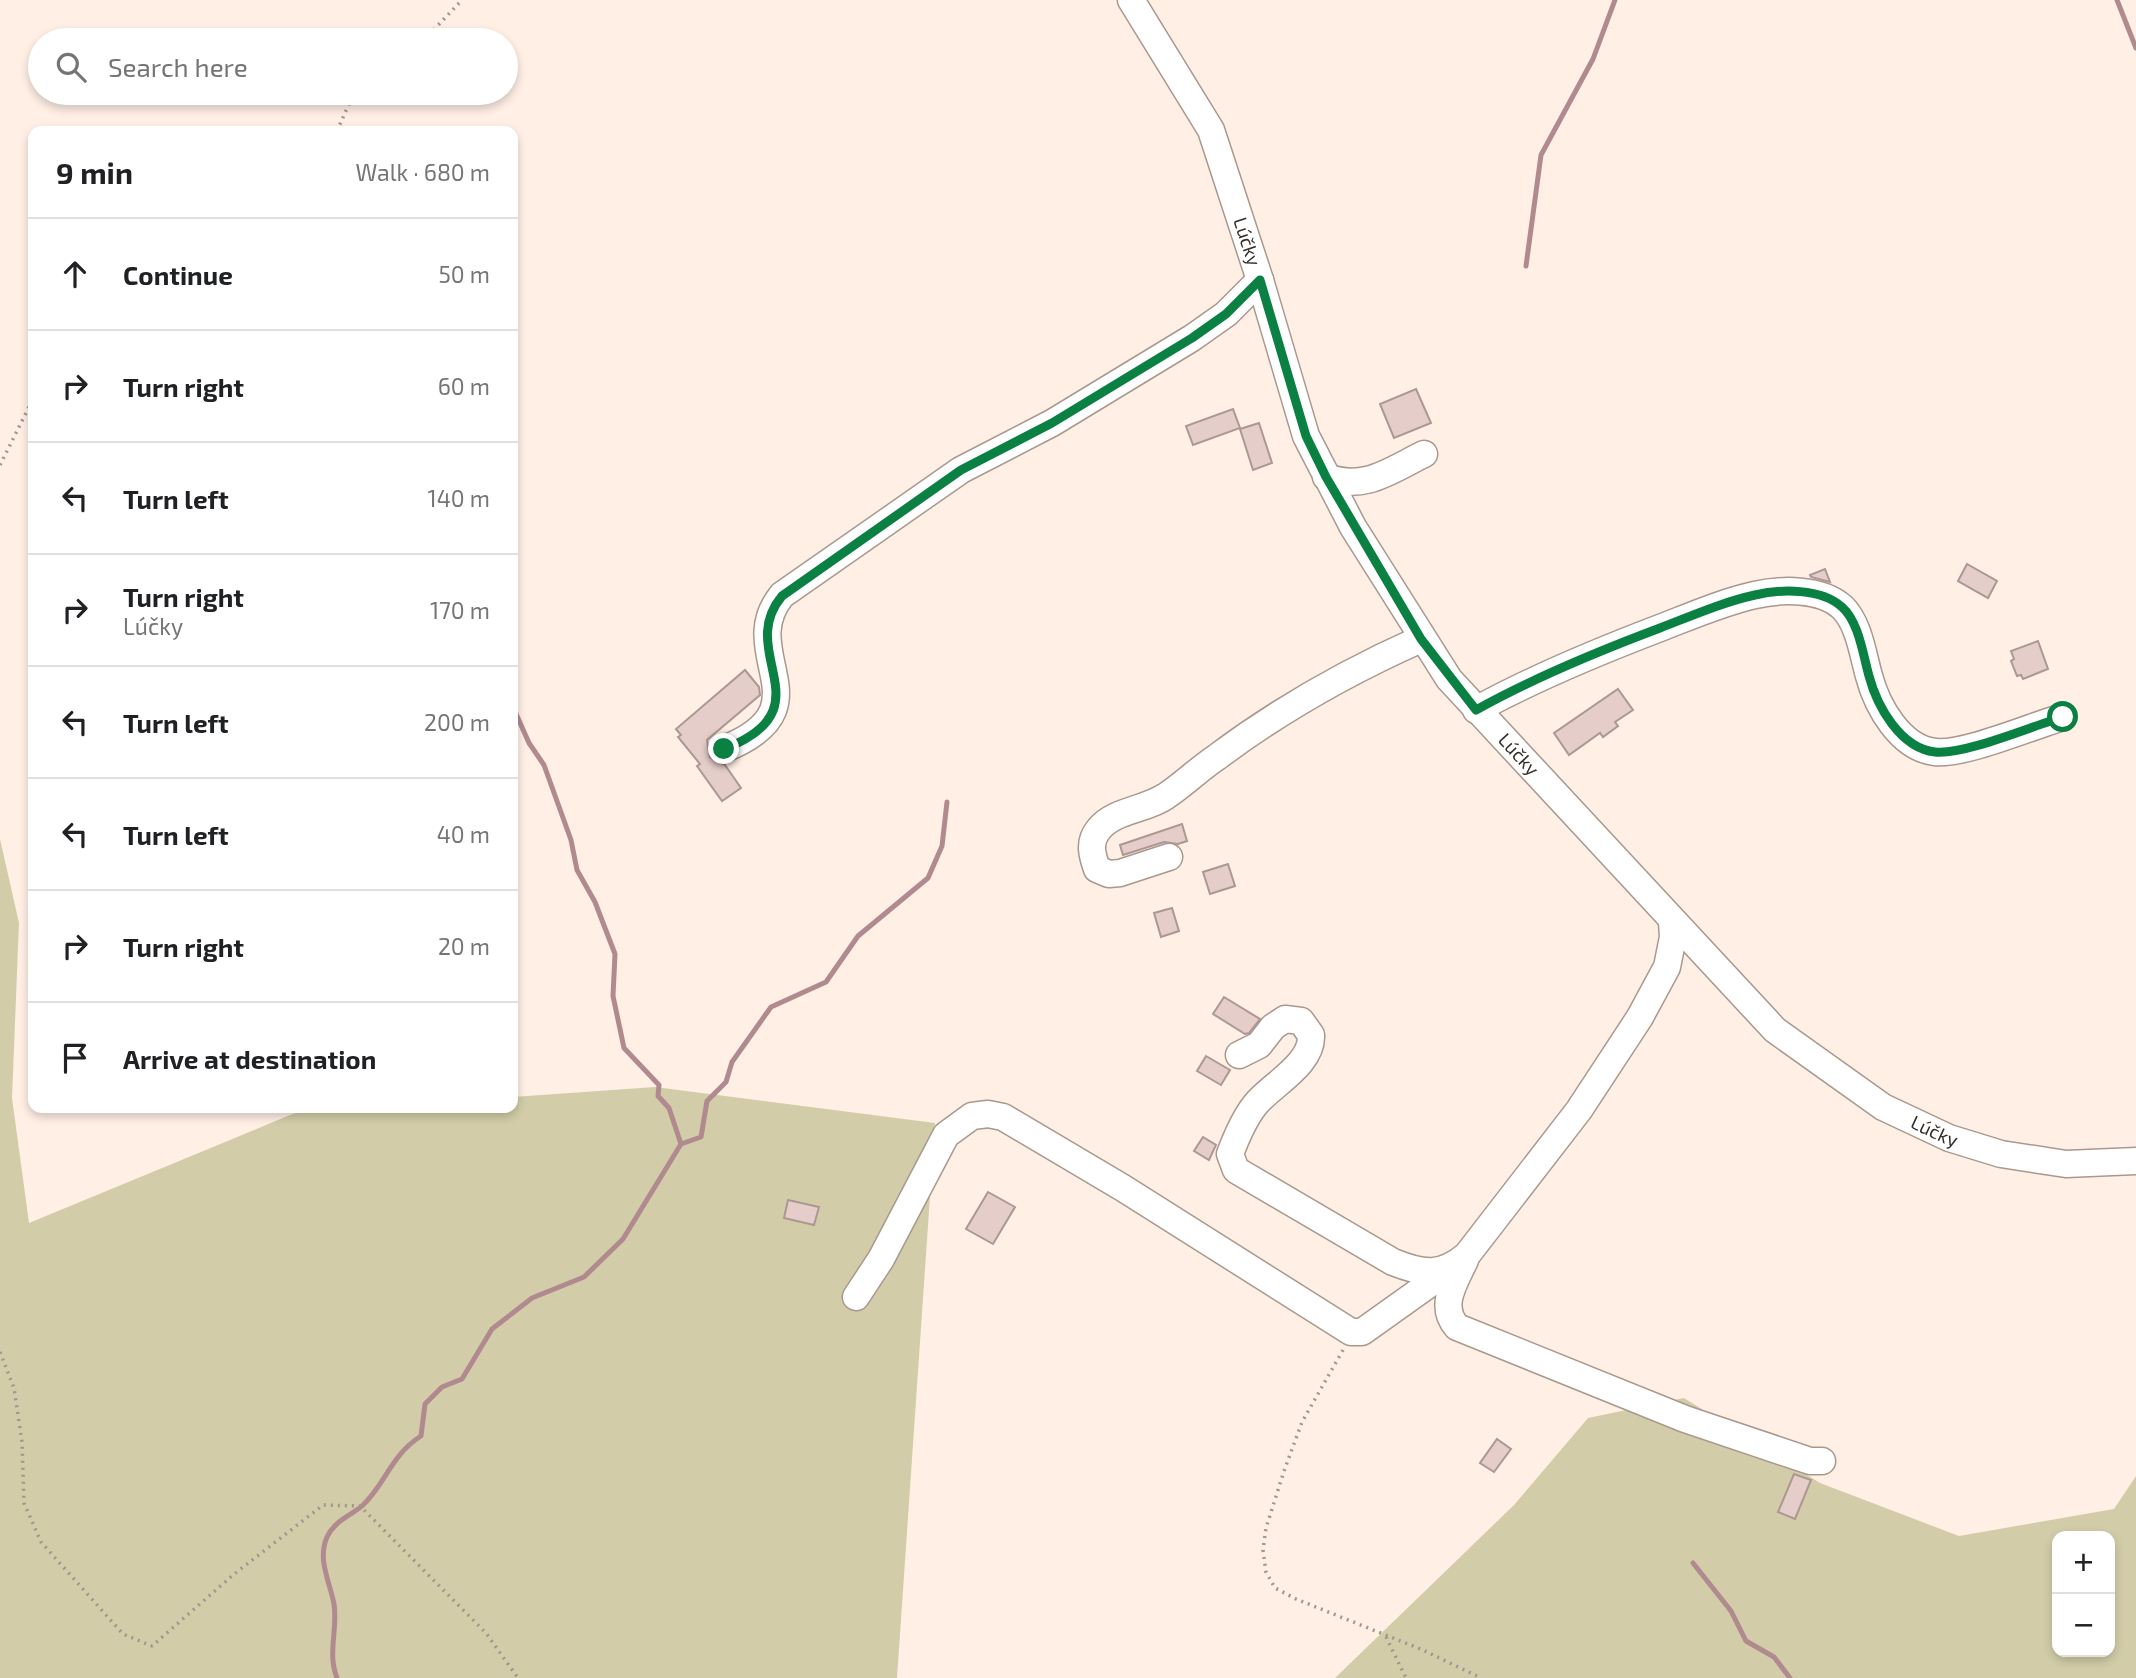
<!DOCTYPE html>
<meta charset="utf-8">
<style>
body{margin:0;font-family:"Exo 2",sans-serif;background:#f2f2f2;color:#202124}
.controls{position:absolute;right:21px;bottom:21px;display:grid;overflow:hidden;border-radius:14px;box-shadow:0 4px 10px #0003}
.controls button{width:63px;height:63px;display:grid;place-items:center;padding:0;border:0;border-bottom:2px solid #e0e0e0;background:#fff;color:#202124;font:35px sans-serif}
.stop{position:absolute;width:21px;height:21px;margin:-16px;border:5px solid #0b8043;border-radius:50%;background:#fff}
.stop.end{background:#0b8043;border-color:#fff;box-shadow:0 2px 7px #0008}
.list{margin:0;padding:0;list-style:none}
h2{display:flex;justify-content:space-between;align-items:center;height:91px;margin:0;padding:0 28px;font-size:30px}
h2 small{font-size:23px;font-weight:400;color:#757577}
.list li{display:grid;grid-template-columns:46px 1fr auto;gap:21px;align-items:center;box-sizing:border-box;height:112px;padding:0 28px;border-top:2px solid #e0e0e0}
.list b{display:block;font-size:26px;white-space:nowrap}
.list p{margin:0;font-size:23px;white-space:nowrap;color:#757577}
.list em{font-size:23px;font-style:normal;color:#757577}
.icon{flex:none;width:38px;height:38px;fill:none;stroke:currentColor;stroke-width:2;stroke-linecap:round;stroke-linejoin:round}
.map{position:relative;flex:none;width:2136px;height:1678px;overflow:hidden}
.search{position:absolute;background:#fff;box-shadow:0 4px 10px #0003;left:28px;top:28px;width:490px;height:77px;display:flex;align-items:center;gap:18px;box-sizing:border-box;padding:0 24px;border-radius:38px;color:#757577;font-size:26px}
.panel{position:absolute;background:#fff;box-shadow:0 4px 10px #0003;left:28px;top:126px;width:490px;height:987px;border-radius:14px}
.map>svg:first-child{display:block}
.green{fill:#d2cda8;fill-rule:evenodd}
.lines{fill:none;stroke-linecap:round;stroke-linejoin:round}
.stream{stroke:#b18a90;stroke-width:5}
.building{fill:#e5ceca;stroke:#ad9793;stroke-width:2}
.minor-casing{stroke:#aa988d;stroke-width:29}
.path{stroke:#a1958e;stroke-width:3.5;stroke-dasharray:2 5;stroke-linecap:butt}
.minor{stroke:#fff;stroke-width:26}
.route{stroke:#0b8043;stroke-width:9}
.labels{text-anchor:middle;stroke-width:5;stroke-linejoin:round;paint-order:stroke}
.street-label{font-size:19px;fill:#352e29;stroke:#fff}
</style>
<div class="map">
<svg width="2136" height="1678" viewBox="0 0 2136 1678">
<rect width="100%" height="100%" fill="#ffefe5"/>
<g class="green">
<polygon points="0,839 19,923 12,1098 29,1223 295,1113 366,1108 513,1108 513,1097 655,1087 935,1123 897,1678 0,1678"/>
<path d="M1684,1398L1820,1483L1959,1536L2114,1509L2136,1476V1678H1335L1514,1505L1588,1418ZM2057,1536H2110V1652H2057Z"/>
</g>
<g class="lines">
<g class="stream">
<polyline points="2117,0 2136,48"/>
<polyline points="1526,266 1541,155 1593,59 1615,0"/>
<polyline points="681,1144 701,1137 707,1101 726,1082 732,1062 771,1007 826,982 858,936 928,878 942,846 947,802"/>
<polyline points="1693,1563 1731,1611 1746,1641 1774,1657 1790,1678"/>
<path d="M337,1678C327,1653 338,1630 334,1604C330,1582 317,1560 327,1537C335,1520 351,1516 363,1505C386,1483 391,1455 421,1436L425,1404L442,1387L462,1379L492,1329L532,1298L584,1277L623,1239L681,1144L669,1108L658,1096L659,1085L624,1048L613,996L615,954L595,902L577,870L571,840L544,765L529,743L513,707"/>
</g>
</g>
<g class="building">
<polygon points="1416,389 1431,423 1394,438 1380,404"/>
<polygon points="1233,409 1240,428 1193,445 1186,426"/>
<polygon points="1259,423 1272,463 1253,470 1240,429"/>
<polygon points="1967,564 1997,581 1988,598 1958,581"/>
<polygon points="1825,569 1830,582 1811,577 1810,575"/>
<polygon points="2038,641 2048,669 2023,679 2021,675 2017,676 2011,661 2014,659 2011,651"/>
<polygon points="745,670 759,687 760,695 707,740 710,757 725,765 741,788 722,801 697,766 700,764 678,737 681,735 676,729"/>
<polygon points="1618,689 1633,710 1615,722 1618,726 1603,737 1600,733 1569,755 1554,733"/>
<polygon points="1182,824 1187,841 1178,844 1164,842 1123,855 1120,845"/>
<polygon points="1228,864 1235,886 1210,894 1203,872"/>
<polygon points="1172,908 1179,931 1161,937 1154,913"/>
<polygon points="1224,997 1260,1019 1249,1033 1245,1034 1213,1014"/>
<polygon points="1206,1056 1230,1070 1221,1085 1197,1071"/>
<polygon points="1203,1137 1216,1145 1209,1160 1194,1151"/>
<polygon points="988,1192 1015,1207 993,1244 966,1229"/>
<polygon points="788,1200 819,1207 814,1225 784,1218"/>
<polygon points="1497,1439 1511,1449 1494,1472 1480,1463"/>
<polygon points="1794,1474 1811,1480 1795,1519 1778,1512"/>
</g>
<g class="lines">
<defs>
<g id="minor">
<path id="s1" d="M1131,0L1211,130L1260,280L1306,436L1353,527L1449,679L1775,1030L1883,1107L1949,1138L2001,1154L2066,1164L2136,1161"/>
<path d="M1326,477C1365,491 1389,471 1424,454"/>
<path d="M1476,710C1536,677 1597,652 1660,628C1691,616 1723,602 1755,595C1781,589 1821,588 1842,607C1859,623 1863,655 1869,676C1877,706 1900,748 1935,752C1965,755 2032,726 2063,717"/>
<path d="M724,749C829,707 734,653 782,595L961,470L1052,423L1192,338L1226,314L1260,280"/>
<path d="M1169,857L1120,873L1109,874L1097,869C1092,855 1088,842 1099,829C1114,810 1146,810 1166,796C1184,784 1199,769 1217,757C1281,709 1349,671 1421,639"/>
<path d="M1239,1055L1259,1045L1273,1027L1285,1019L1301,1021L1311,1035C1313,1064 1271,1085 1255,1105C1244,1119 1236,1138 1230,1154L1236,1170L1393,1262C1423,1274 1441,1277 1467,1255L1579,1110L1640,1017L1667,967L1673,937L1672,922"/>
<path d="M1465,1260C1455,1282 1438,1306 1457,1327L1685,1419L1810,1461H1822"/>
<polyline points="856,1297 881,1259 946,1135 972,1116 988,1114 1003,1117 1123,1188 1351,1332 1362,1332 1449,1270"/>
</g>
</defs>
<use href="#minor" class="minor-casing"/>
<g class="path">
<polyline points="424,40 462,0"/>
<polyline points="337,131 352,97 357,93"/>
<polyline points="0,465 33,399"/>
<polyline points="1343,1350 1302,1422 1284,1471 1266,1528 1263,1550 1266,1572 1275,1588 1296,1599 1423,1650 1481,1678"/>
<polyline points="0,1352 14,1388 22,1442 24,1503 41,1542 123,1634 152,1646 233,1575 323,1505 360,1506 486,1633 518,1678"/>
<polyline points="1386,1637 1406,1678"/>
</g>
<use href="#minor" class="minor"/>
</g>
<g class="lines">
<path class="route" d="M724,749C829,708 734,653 782,596L961,470L1052,423L1192,338L1226,314L1260,280L1306,436L1326,477L1421,639L1476,710C1535,677 1596,652 1660,628C1691,616 1723,602 1755,595C1781,589 1821,588 1842,607C1859,622 1863,655 1869,676C1877,706 1900,748 1935,752C1965,755 2032,726 2063,717"/>
</g>
<g class="labels">
<g class="street-label">
<text dy="7" stroke="none"><textPath href="#s1" startOffset="270">Lúčky</textPath></text>
<text dy="7" stroke="none"><textPath href="#s1" startOffset="858">Lúčky</textPath></text>
<text dy="7" stroke="none"><textPath href="#s1" startOffset="1424">Lúčky</textPath></text>
</g>
</g>
</svg>
<div class="controls">
<button>+</button>
<button>−</button>
</div>
<div class="stop" style="left:2063px;top:717px"></div>
<div class="stop end" style="left:724px;top:749px"></div>
<div class="search"><svg class="icon" aria-label="search" viewBox="0 0 24 24"><circle cx="10" cy="10" r="6"/><path d="M15 15l6 6"/></svg>Search here</div>
<section class="panel">
<h2>9 min<small>Walk · 680 m</small></h2>
<ul class="list">
<li><svg class="icon" aria-label="ahead" viewBox="0 0 24 24"><path d="M12 20V5M6 11l6-6 6 6"/></svg><div><b>Continue</b></div><em>50 m</em></li>
<li><svg class="icon" aria-label="right" viewBox="0 0 24 24"><path d="M7 20v-9h11M14 6l5 5-5 5"/></svg><div><b>Turn right</b></div><em>60 m</em></li>
<li><svg class="icon" aria-label="left" viewBox="0 0 24 24"><path d="M17 20v-9H6M10 6l-5 5 5 5"/></svg><div><b>Turn left</b></div><em>140 m</em></li>
<li><svg class="icon" aria-label="right" viewBox="0 0 24 24"><path d="M7 20v-9h11M14 6l5 5-5 5"/></svg><div><b>Turn right</b><p>Lúčky</p></div><em>170 m</em></li>
<li><svg class="icon" aria-label="left" viewBox="0 0 24 24"><path d="M17 20v-9H6M10 6l-5 5 5 5"/></svg><div><b>Turn left</b></div><em>200 m</em></li>
<li><svg class="icon" aria-label="left" viewBox="0 0 24 24"><path d="M17 20v-9H6M10 6l-5 5 5 5"/></svg><div><b>Turn left</b></div><em>40 m</em></li>
<li><svg class="icon" aria-label="right" viewBox="0 0 24 24"><path d="M7 20v-9h11M14 6l5 5-5 5"/></svg><div><b>Turn right</b></div><em>20 m</em></li>
<li><svg class="icon" aria-label="arrive" viewBox="0 0 24 24"><path d="M6 21V4h12l-3 4 3 4H6"/></svg><div><b>Arrive at destination</b></div></li>
</ul>
</section>
</div>
